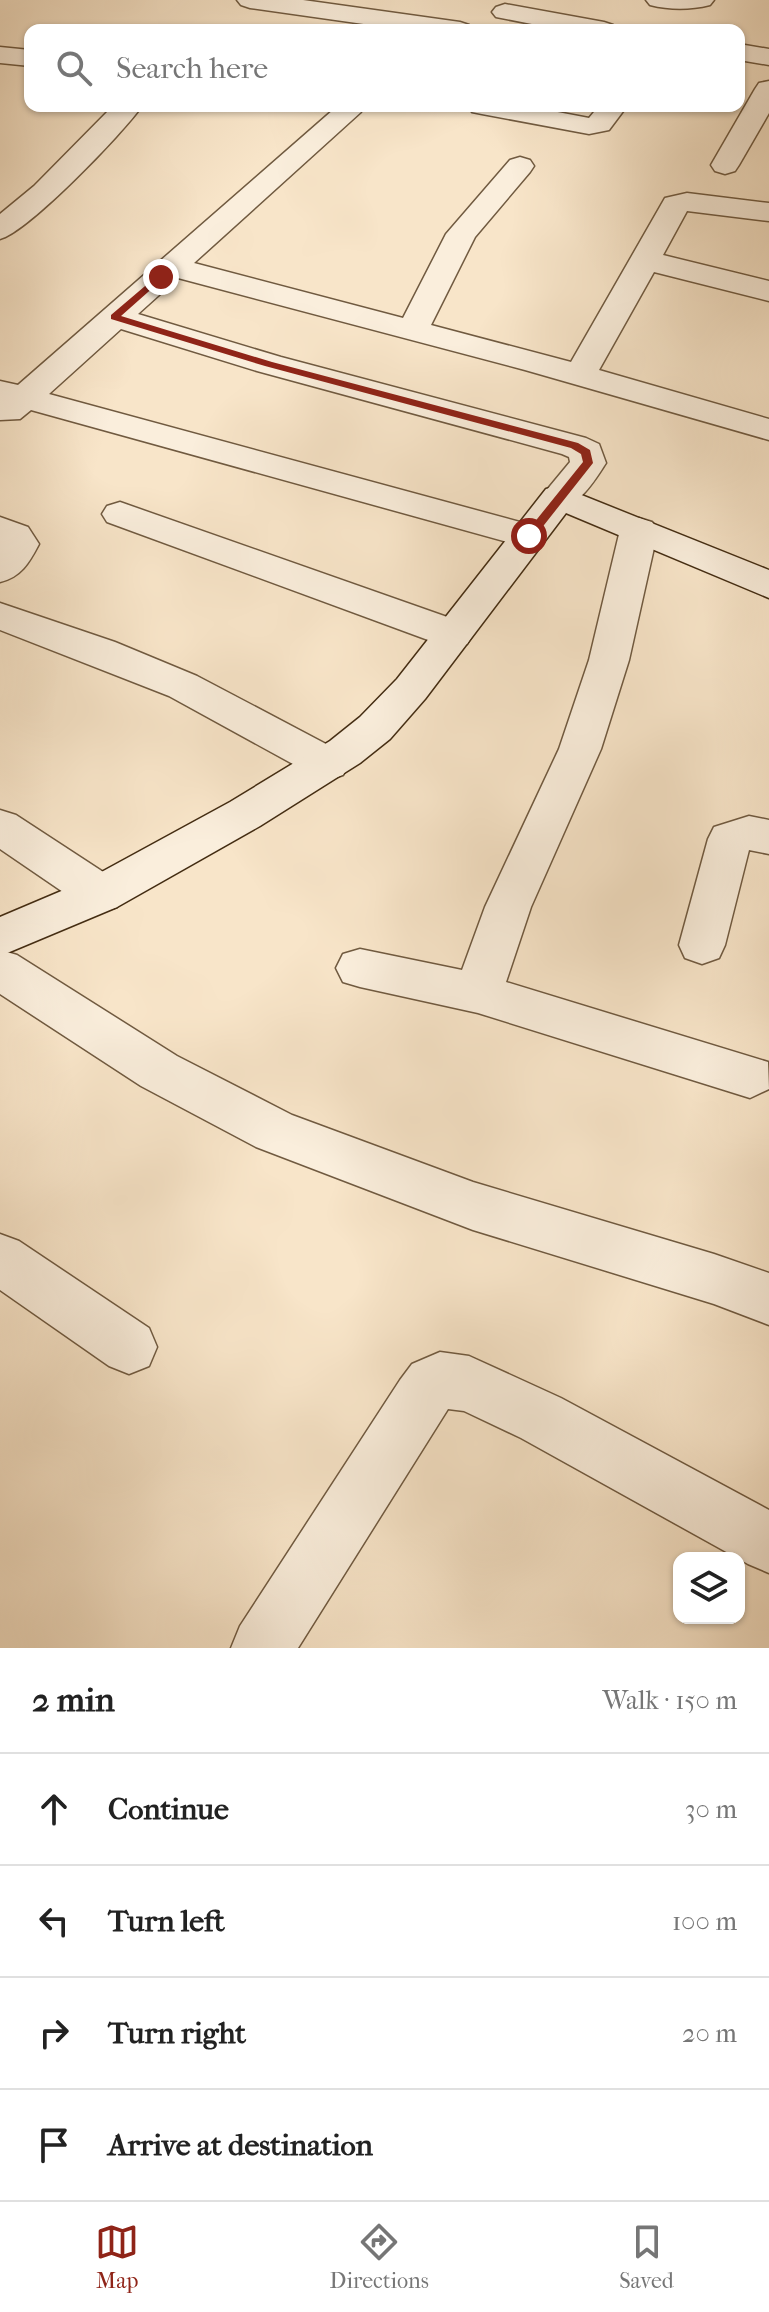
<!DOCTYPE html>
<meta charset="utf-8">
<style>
body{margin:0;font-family:"IM FELL French Canon",serif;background:#f6f6f6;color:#222}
.controls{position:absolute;right:24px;bottom:24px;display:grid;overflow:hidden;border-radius:16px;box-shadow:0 2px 6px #0004}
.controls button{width:72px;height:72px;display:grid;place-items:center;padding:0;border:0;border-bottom:2px solid #e0e0e0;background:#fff;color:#222;font:40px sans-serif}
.stop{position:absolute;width:24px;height:24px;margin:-18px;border:6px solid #8f2418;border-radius:50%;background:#fff}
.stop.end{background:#8f2418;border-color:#fff;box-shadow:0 2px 8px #0008}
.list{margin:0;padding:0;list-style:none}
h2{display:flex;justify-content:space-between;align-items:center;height:104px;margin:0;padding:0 32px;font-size:34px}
h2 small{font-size:26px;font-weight:400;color:#767676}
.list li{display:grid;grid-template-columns:52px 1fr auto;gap:24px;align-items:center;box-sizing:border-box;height:112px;padding:0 32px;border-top:2px solid #e0e0e0}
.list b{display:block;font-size:30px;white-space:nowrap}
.list em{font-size:26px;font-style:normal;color:#767676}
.icon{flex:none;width:44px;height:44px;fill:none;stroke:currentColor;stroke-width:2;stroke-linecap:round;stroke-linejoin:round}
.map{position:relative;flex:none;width:769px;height:1648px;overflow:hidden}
.search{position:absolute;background:#fff;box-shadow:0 2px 6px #0004;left:24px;right:24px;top:24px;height:88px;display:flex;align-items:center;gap:20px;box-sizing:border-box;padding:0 28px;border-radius:16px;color:#767676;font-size:30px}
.sheet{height:552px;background:#fff}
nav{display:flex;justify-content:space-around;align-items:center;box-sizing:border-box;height:112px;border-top:2px solid #e0e0e0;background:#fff;font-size:22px;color:#767676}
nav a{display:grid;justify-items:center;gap:4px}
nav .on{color:#8f2418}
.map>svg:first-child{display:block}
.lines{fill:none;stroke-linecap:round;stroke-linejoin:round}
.street-casing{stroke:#705a40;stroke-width:3}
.secondary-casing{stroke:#432c12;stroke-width:3}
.street{fill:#faeedc;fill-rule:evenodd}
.secondary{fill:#faeedc;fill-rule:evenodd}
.route{fill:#8f2418}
</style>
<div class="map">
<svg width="769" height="1648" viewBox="0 0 769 1648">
<rect width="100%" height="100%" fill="#f8e5c9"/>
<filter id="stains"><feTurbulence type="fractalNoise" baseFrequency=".0025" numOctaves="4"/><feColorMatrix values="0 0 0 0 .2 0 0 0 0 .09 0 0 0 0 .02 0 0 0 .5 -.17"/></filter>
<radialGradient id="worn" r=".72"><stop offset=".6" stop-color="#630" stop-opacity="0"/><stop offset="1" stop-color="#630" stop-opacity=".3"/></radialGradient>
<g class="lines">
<defs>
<g id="street">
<polygon points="237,0 303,0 460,22 469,25 473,30 406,30 250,8 241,5"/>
<path d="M646,0H714L710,5C690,10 670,10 650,5Z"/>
<polygon points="505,4 604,22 613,25 617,30 562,30 496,17 492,12 496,7"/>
<polygon points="739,44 769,49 769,65 739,60"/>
<polygon points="0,47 30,50 30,66 0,63"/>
<polygon points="769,81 769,113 739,165 735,171 725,174 715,171 711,165 755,89 759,83"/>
<path d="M113,106H142C123,133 28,232 0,239V214L34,186Z"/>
<path d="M332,106H360L361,112L194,263L403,318L446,234L510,160L520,157L530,160L534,166L530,172L475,237L431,325L571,362L665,198L687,193L769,203V221L687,211L663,255L769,281V301L654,272L599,370L769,419V440L525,370L178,278L138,314L281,357L586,438L599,444L606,463C591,486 576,513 546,505L541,497L570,462L569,457L562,454L257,371L121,329L49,394L542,528L548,536L542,544L529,548L31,410L20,419L0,420V381L18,385L333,110Z"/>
<polygon points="468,106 526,106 589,118 599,106 627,106 609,130 589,134 482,114 472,112"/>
<polygon points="120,502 467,624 473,634 467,644 453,647 439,644 107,522 102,514 107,506"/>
<path d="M0,517L28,527L39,544C29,563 21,577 0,582Z"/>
<polygon points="639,518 652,522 658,530 629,660 601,749 531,907 506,982 768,1062 769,1089 750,1098 478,1013 360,987 343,982 336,968 343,954 360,949 462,970 485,907 559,749 589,660 620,530 626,522"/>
<polygon points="0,603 115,642 197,676 343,753 349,764 343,775 328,780 313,775 169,696 0,630"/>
<polygon points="0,810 16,815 117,881 124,894 117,907 101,912 85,907 0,849"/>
<polygon points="749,816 769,820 769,854 749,850 725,945 719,958 702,964 685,958 679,945 708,839 714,827"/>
<polygon points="0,950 17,955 177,1056 292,1115 473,1182 714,1254 769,1273 769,1325 714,1304 473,1230 256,1147 141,1086 0,994"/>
<polygon points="0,1234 19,1241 149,1328 157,1347 149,1366 129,1374 109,1366 0,1290"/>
<polygon points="440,1352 469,1356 561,1398 769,1510 769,1573 748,1564 521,1438 464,1411 448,1409 298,1648 231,1648 240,1626 400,1380 412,1364"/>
</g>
<polygon id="secondary" points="559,486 769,570 769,598 566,513 425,699 390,739 360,763 260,826 117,907 0,956 0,917 85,881 230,802 330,741 360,717 397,679 546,489"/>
</defs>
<use href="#street" class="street-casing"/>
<use href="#secondary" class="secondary-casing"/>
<use href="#street" class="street"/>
<use href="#secondary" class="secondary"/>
</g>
<polygon class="route" points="158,275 165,277 121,316 272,362 578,443 590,450 593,463 533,539 525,539 525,534 583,462 581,454 571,448 265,366 111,319 111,315"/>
<rect width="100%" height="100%" filter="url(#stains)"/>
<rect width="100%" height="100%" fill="url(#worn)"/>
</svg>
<div class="controls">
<button><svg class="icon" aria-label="layers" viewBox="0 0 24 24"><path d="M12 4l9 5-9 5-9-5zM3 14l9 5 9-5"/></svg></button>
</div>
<div class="stop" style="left:529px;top:536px"></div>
<div class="stop end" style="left:161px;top:277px"></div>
<div class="search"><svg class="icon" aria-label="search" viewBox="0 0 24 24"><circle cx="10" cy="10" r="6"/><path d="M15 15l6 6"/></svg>Search here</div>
</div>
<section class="sheet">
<h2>2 min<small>Walk · 150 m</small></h2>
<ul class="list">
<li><svg class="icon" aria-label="ahead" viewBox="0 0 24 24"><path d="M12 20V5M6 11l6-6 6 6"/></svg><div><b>Continue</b></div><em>30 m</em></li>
<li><svg class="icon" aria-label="left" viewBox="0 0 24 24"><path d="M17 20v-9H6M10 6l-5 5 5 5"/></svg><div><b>Turn left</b></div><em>100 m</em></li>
<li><svg class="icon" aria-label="right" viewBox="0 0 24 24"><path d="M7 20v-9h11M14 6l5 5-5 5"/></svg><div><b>Turn right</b></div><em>20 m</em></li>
<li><svg class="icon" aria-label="arrive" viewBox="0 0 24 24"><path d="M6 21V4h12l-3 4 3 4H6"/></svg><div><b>Arrive at destination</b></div></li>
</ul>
</section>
<nav>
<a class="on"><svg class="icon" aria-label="map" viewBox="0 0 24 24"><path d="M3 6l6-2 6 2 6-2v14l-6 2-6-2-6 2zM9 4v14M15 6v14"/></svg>Map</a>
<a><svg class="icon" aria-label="directions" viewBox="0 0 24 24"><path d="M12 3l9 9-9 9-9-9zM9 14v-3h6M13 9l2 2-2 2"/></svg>Directions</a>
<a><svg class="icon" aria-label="saved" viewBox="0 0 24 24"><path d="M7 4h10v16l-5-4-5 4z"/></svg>Saved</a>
</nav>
